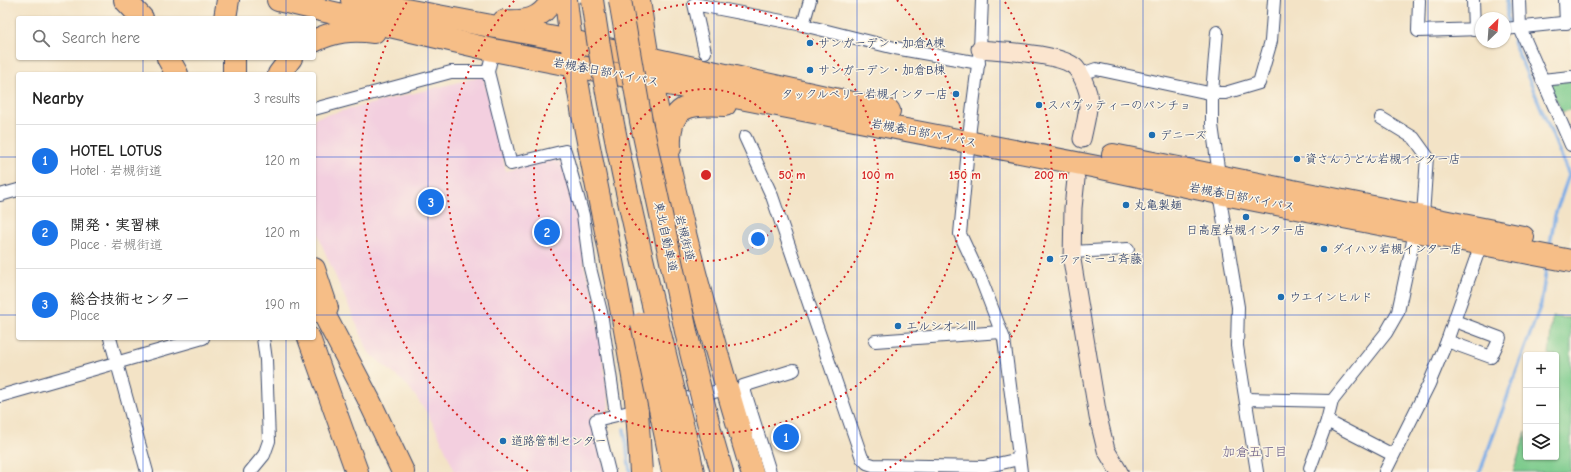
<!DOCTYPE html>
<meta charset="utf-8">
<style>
body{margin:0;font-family:"Comic Neue","Klee One",sans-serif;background:#f6f6f6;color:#222}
.controls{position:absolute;right:12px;bottom:12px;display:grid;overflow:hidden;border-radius:4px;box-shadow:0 1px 3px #0004}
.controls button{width:36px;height:36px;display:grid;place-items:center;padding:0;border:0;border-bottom:1px solid #e0e0e0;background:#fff;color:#222;font:20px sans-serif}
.compass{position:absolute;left:1475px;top:12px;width:36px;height:36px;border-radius:50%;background:#fff;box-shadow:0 1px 3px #0004;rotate:25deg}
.you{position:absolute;left:758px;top:239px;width:14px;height:14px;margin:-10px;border:3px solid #fff;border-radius:50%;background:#1a73e8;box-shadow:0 0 0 6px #1a73e833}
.badge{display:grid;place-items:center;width:26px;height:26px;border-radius:50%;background:#1a73e8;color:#fff;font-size:13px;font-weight:700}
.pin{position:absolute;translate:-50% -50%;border:2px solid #fff;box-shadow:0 1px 4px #0006}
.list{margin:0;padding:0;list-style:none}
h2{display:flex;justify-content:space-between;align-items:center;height:52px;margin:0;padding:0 16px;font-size:17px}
h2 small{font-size:13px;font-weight:400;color:#767676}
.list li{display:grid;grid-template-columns:26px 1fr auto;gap:12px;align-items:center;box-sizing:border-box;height:72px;padding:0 16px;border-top:1px solid #e0e0e0}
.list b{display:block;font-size:15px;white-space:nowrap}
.list p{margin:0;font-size:13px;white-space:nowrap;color:#767676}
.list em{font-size:13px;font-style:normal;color:#767676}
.icon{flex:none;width:22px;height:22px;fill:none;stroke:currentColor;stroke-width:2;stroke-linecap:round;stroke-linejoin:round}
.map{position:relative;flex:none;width:1571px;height:472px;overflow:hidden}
.search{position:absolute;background:#fff;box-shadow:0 1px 3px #0004;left:16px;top:16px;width:300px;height:44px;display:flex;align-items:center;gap:10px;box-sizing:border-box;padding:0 14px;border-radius:4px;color:#767676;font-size:15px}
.panel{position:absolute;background:#fff;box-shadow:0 1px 3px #0004;left:16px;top:72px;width:300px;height:268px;border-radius:4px}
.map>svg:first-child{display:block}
.built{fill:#f3cfdf}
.green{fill:#7ccb8c;stroke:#4c7d75}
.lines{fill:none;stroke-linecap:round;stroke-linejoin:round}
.stream{stroke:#7bace6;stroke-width:3.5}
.street-casing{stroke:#3b4a6e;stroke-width:14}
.secondary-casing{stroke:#3b4a6e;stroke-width:19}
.highway-casing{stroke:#3b4a6e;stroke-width:24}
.street{stroke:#fff;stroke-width:12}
.secondary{stroke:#fbe5cf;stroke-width:17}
.highway{stroke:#f6be87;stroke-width:22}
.highway-bridge-casing{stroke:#3b4a6e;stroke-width:24;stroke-linecap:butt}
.highway-bridge{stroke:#f6be87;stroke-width:22}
.grid{fill:none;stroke:#1d4ed8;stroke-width:1;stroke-opacity:0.55}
.ring{fill:none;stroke:#d62828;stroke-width:2;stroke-dasharray:2 4}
.poi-dot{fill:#1f6fb2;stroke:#fcf5e5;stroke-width:1.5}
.labels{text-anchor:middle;stroke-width:3;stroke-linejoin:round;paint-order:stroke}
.poi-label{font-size:12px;fill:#1b2f5e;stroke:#fcf5e5;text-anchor:start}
.street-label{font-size:12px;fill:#1b2f5e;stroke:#fcf5e5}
.neighbourhood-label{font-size:13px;fill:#635784;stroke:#fcf5e5}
.centre{fill:#d62828;stroke:#fcf5e5;stroke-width:2}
.ring-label{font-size:12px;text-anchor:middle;font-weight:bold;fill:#d62828;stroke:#fcf5e5;stroke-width:3;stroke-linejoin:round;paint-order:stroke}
</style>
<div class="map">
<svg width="1571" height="472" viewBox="0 0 1571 472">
<rect width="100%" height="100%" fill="#fcf5e5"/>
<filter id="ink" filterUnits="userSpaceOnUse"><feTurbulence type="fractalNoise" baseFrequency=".025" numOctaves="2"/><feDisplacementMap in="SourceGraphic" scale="8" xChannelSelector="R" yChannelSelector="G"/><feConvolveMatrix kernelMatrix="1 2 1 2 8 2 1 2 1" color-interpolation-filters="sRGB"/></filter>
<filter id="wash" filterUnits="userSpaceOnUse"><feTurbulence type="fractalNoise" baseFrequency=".012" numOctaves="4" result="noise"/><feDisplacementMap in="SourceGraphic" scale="16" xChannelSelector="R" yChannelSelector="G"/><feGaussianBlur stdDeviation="0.9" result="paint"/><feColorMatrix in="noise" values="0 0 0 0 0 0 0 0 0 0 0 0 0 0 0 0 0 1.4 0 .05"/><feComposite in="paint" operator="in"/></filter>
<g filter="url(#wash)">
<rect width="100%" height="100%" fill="#f3e3c6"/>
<polygon class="built" points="483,76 506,171 554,159 565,165 577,216 585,270 593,291 609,405 607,411 590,416 605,472 455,472 438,433 426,411 408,386 369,353 321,243 314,219 314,118"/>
<g class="green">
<polygon points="1571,81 1571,110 1562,112 1550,87 1554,82"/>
<polygon points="1552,317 1571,318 1571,472 1513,472 1526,432 1526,457 1556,457 1556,355 1549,355"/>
</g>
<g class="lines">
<g class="stream">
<polyline points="1507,0 1507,16 1516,48 1569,175 1555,215 1549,250"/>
<polyline points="624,429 630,472"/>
<polyline points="1480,472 1541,304 1547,264"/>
</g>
</g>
</g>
<g filter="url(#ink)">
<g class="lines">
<defs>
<g id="street">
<polyline points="982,0 980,49 970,128 960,234 981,279 1004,339 1021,472"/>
<polyline points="1419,0 1418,31 1481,29"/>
<polyline points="1473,0 1474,30"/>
<polyline points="1519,0 1520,28 1571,145"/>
<polyline points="1565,0 1566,23"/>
<polyline points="803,25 810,0"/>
<polyline points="1505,29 1571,22"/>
<polyline points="1217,32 1212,93 1212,125 1219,175"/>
<polyline points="493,50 488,72 511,164 565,151 583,215 590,268 601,312 616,415"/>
<polyline points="705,52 694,4 803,25 895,48 979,63"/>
<polyline points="1079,75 1096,69 1209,93 1225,93 1259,83 1271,41 1274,0"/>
<polyline points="1542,80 1571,77"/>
<polyline points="314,109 451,72 488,72"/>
<polyline points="1381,118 1414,138 1427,156 1423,216"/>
<polyline points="745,137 772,196 862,458 867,463 873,465 984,467 1019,459"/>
<polyline points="1219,193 1238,307 1237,346 1257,472"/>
<polyline points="0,195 18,190"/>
<polyline points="1072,252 1128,249"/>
<polyline points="110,338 147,472"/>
<polyline points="875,341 1001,332"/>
<polyline points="1447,341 1491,357 1500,338 1455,321"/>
<polyline points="0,396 203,338"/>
<polyline points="1246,399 1332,401"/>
<polyline points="671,402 727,389"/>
<polyline points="1393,455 1327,421 1332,401 1386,333 1398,312 1415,232"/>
<polyline points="1310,468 1327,421"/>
<polyline points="250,472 264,455 269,441 266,360 263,338"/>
<polyline points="609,472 596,420 642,409"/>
<polyline points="770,472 743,386 794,370"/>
<polyline points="1385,472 1429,384 1447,341 1481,244"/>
</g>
<g id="secondary">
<path d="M980,49C1001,51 1062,53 1076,68C1081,74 1086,86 1088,93C1090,108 1085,124 1082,139"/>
<polyline points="1076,179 1073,208 1072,260 1098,417 1106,450 1119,472"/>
</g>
<g id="highway">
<polyline points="125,0 142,18"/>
<polyline points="278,0 493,50 1097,167 1219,193 1571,261"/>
<polyline points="352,0 571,41 889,111"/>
<path d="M566,0C580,132 616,259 635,390C638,417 639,445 641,472"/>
<path d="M639,0C661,161 705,317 752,472"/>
<polyline points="225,18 228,0"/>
<path d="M504,21C525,22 540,21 552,0"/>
<path d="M314,41C334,31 352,29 374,32"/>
<polyline points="168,58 177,74"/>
<polyline points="234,58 234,74"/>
<polyline points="279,74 291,58"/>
<path d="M670,148C668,104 689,103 725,105"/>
<polyline points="1113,155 1523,237"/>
<polyline points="314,269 327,308"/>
<polyline points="314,295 368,398 403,472"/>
<polyline points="309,338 357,472"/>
<polyline points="711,434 722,472"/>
<polyline points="687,444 693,472"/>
<polyline points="668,447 673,472"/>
</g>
</defs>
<use href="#street" class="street-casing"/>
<use href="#secondary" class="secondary-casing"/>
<use href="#highway" class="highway-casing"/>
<use href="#street" class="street"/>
<use href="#secondary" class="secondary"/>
<use href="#highway" class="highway"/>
<defs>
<g id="highway-bridge">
<path d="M592,0C613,150 651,297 687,444"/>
<polyline points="620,0 641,121 687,336 711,434"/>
<polyline points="642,323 668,447"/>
</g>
</defs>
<use href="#highway-bridge" class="highway-bridge-casing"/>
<use href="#highway-bridge" class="highway-bridge"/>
</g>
</g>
<path class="grid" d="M143,0V18M286,0V18M428,0V472M571,0V472M714,0V472M857,0V472M1000,0V472M1143,0V472M1285,0V472M1428,0V472M143,58V74M286,58V74M0,157H18M314,157H1571M0,315H18M314,315H1571M143,338V472M286,338V472"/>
<g class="ring">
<circle cx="706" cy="175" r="86"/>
<circle cx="706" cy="175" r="172"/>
<path d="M897 0A259 259 0 1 1 515 0"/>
<path d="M528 471A345 345 0 0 1 407 2M1005 2A345 345 0 0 1 884 471"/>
</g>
<g class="poi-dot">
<circle cx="810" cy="43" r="4"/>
<circle cx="810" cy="70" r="4"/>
<circle cx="956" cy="94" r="4"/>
<circle cx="1039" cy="105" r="4"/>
<circle cx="1152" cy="135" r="4"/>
<circle cx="1297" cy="159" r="4"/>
<circle cx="1126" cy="205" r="4"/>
<circle cx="1246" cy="217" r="4"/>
<circle cx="1324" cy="249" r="4"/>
<circle cx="1050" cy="259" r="4"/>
<circle cx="1281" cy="297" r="4"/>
<circle cx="898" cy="326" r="4"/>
<circle cx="503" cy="441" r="4"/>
</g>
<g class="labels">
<g class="poi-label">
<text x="818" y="47">サンガーデン・加倉A棟</text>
<text x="818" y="74">サンガーデン・加倉B棟</text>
<text x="948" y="98" text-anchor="end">タックルベリー岩槻インター店</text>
<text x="1047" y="109">スパゲッティーのパンチョ</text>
<text x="1160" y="139">デニーズ</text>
<text x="1305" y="163">資さんうどん岩槻インター店</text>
<text x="1134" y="209">丸亀製麺</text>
<text x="1246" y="234" text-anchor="middle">日高屋岩槻インター店</text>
<text x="1332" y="253">ダイハツ岩槻インター店</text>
<text x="1058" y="263">ファミーユ斉藤</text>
<text x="1289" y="301">ウエインヒルド</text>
<text x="906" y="330">エルシオンⅢ</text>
<text x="511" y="445">道路管制センター</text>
</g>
<g class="street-label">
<text transform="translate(606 72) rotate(11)" y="4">岩槻春日部バイパス</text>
<text transform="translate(924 133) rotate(11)" y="4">岩槻春日部バイパス</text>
<text transform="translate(1242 197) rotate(11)" y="4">岩槻春日部バイパス</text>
<text transform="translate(666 237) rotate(78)" y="4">東北自動車道</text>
<text transform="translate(685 238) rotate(76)" y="4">岩槻街道</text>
</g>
<g class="neighbourhood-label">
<text x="1255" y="456">加倉五丁目</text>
</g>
</g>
<circle cx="706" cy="175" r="6" class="centre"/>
<g class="ring-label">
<text x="792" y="179">50 m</text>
<text x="878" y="179">100 m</text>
<text x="965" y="179">150 m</text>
<text x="1051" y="179">200 m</text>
</g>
</svg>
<div class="controls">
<button>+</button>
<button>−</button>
<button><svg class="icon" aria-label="layers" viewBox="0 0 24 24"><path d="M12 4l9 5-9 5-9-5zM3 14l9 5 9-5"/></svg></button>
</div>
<svg class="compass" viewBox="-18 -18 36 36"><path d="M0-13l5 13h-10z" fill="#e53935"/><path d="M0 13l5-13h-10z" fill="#767676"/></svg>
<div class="you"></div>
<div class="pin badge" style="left:786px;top:437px">1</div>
<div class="pin badge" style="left:547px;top:232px">2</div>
<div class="pin badge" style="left:431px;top:202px">3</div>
<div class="search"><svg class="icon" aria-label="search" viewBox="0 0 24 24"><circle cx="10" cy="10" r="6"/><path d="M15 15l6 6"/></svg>Search here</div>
<section class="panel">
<h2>Nearby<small>3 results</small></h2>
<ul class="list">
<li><span class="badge">1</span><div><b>HOTEL LOTUS</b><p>Hotel · 岩槻街道</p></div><em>120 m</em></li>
<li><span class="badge">2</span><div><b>開発・実習棟</b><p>Place · 岩槻街道</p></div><em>120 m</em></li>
<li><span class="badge">3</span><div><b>総合技術センター</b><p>Place</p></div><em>190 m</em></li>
</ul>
</section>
</div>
